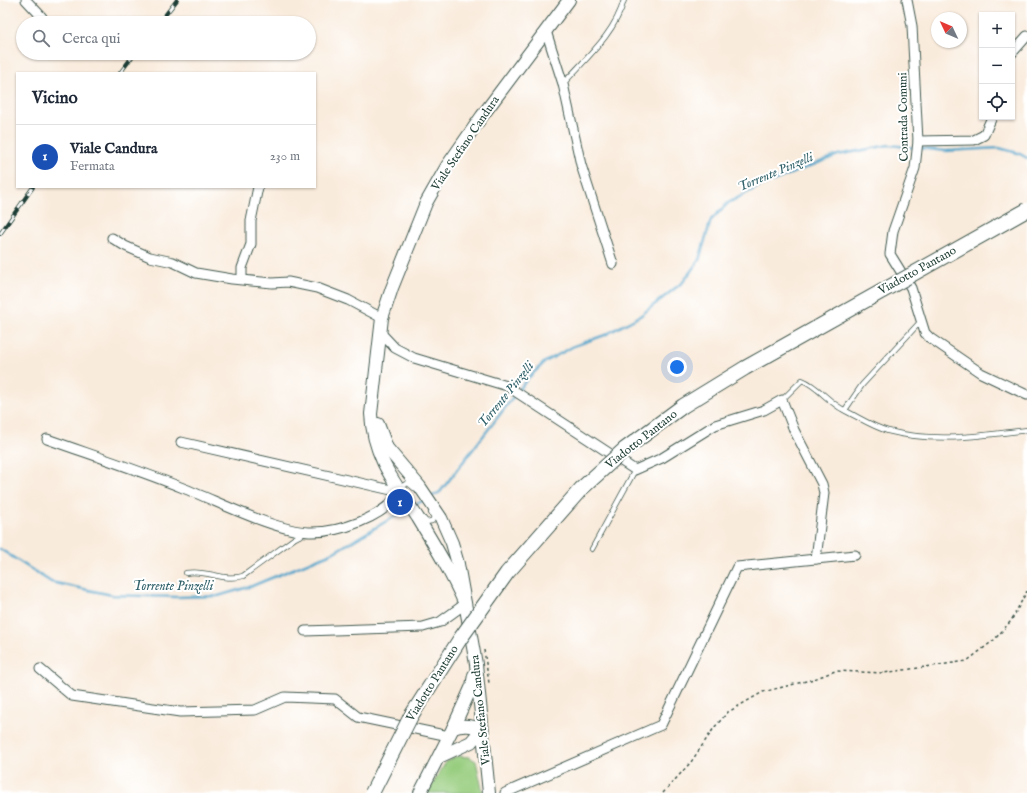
<!DOCTYPE html>
<html lang="it">
<meta charset="utf-8">
<style>
body{margin:0;font-family:"IM FELL English",serif;background:#f6f6f7;color:#1f2937}
.controls{position:absolute;right:12px;top:12px;display:grid;overflow:hidden;border-radius:0px;box-shadow:0 1px 3px #0004}
.controls button{width:36px;height:36px;display:grid;place-items:center;padding:0;border:0;border-bottom:1px solid #e0e1e3;background:#fff;color:#1f2937;font:20px sans-serif}
.compass{position:absolute;left:931px;top:12px;width:36px;height:36px;border-radius:50%;background:#fff;box-shadow:0 1px 3px #0004;rotate:314deg}
.you{position:absolute;left:677px;top:367px;width:14px;height:14px;margin:-10px;border:3px solid #fff;border-radius:50%;background:#1a73e8;box-shadow:0 0 0 6px #1a73e833}
.badge{display:grid;place-items:center;width:26px;height:26px;border-radius:50%;background:#ea580c;color:#fff;font-size:13px;font-weight:700}
.pin{position:absolute;translate:-50% -50%;border:2px solid #fff;box-shadow:0 1px 4px #0006}
.list{margin:0;padding:0;list-style:none}
h2{display:flex;justify-content:space-between;align-items:center;height:52px;margin:0;padding:0 16px;font-size:17px}
h2 small{font-size:13px;font-weight:400;color:#747a83}
.list li{display:grid;grid-template-columns:26px 1fr auto;gap:12px;align-items:center;box-sizing:border-box;height:64px;padding:0 16px;border-top:1px solid #e0e1e3}
.list b{display:block;font-size:15px;white-space:nowrap}
.list p{margin:0;font-size:13px;white-space:nowrap;color:#747a83}
.list em{font-size:13px;font-style:normal;color:#747a83}
.icon{flex:none;width:22px;height:22px;fill:none;stroke:currentColor;stroke-width:2;stroke-linecap:round;stroke-linejoin:round}
.map{position:relative;flex:none;width:1027px;height:793px;overflow:hidden}
.search{position:absolute;background:#fff;box-shadow:0 1px 3px #0004;left:16px;top:16px;width:300px;height:44px;display:flex;align-items:center;gap:10px;box-sizing:border-box;padding:0 14px;border-radius:22px;color:#747a83;font-size:15px}
.panel{position:absolute;background:#fff;box-shadow:0 1px 3px #0004;left:16px;top:72px;width:300px;height:116px;border-radius:0px}
.map>svg:first-child{display:block}
.green{fill:#98cd7f;stroke:#5c855a}
.lines{fill:none;stroke-linecap:round;stroke-linejoin:round}
.stream{stroke:#4fa4cb;stroke-width:2.5}
.service-casing{stroke:#40574d;stroke-width:6}
.minor-casing{stroke:#40574d;stroke-width:11}
.secondary-casing{stroke:#40574d;stroke-width:14}
.path{stroke:#40574d;stroke-width:1.5;stroke-dasharray:3 3;stroke-linecap:butt}
.service{stroke:#fff;stroke-width:4.5}
.minor{stroke:#fff;stroke-width:9}
.secondary{stroke:#fff;stroke-width:12}
.rail-casing{stroke:#1f3d34;stroke-width:4}
.rail{stroke:#fff;stroke-width:2.5;stroke-dasharray:8;stroke-linecap:butt}
.primary-bridge-casing{stroke:#40574d;stroke-width:16;stroke-linecap:butt}
.primary-bridge{stroke:#fff;stroke-width:14}
.labels{text-anchor:middle;stroke-width:4;stroke-linejoin:round;paint-order:stroke}
.street-label{font-size:12px;fill:#1f3d34;stroke:#fff}
.water-label{font-size:13px;font-style:italic;fill:#306169;stroke:#fff}
</style>
<div class="map">
<svg width="1027" height="793" viewBox="0 0 1027 793">
<rect width="100%" height="100%" fill="#fff"/>
<filter id="ink" filterUnits="userSpaceOnUse"><feTurbulence type="fractalNoise" baseFrequency=".025" numOctaves="2"/><feDisplacementMap in="SourceGraphic" scale="8" xChannelSelector="R" yChannelSelector="G"/><feConvolveMatrix kernelMatrix="1 2 1 2 8 2 1 2 1" color-interpolation-filters="sRGB"/></filter>
<filter id="wash" filterUnits="userSpaceOnUse"><feTurbulence type="fractalNoise" baseFrequency=".012" numOctaves="4" result="noise"/><feDisplacementMap in="SourceGraphic" scale="16" xChannelSelector="R" yChannelSelector="G"/><feGaussianBlur stdDeviation="0.9" result="paint"/><feColorMatrix in="noise" values="0 0 0 0 0 0 0 0 0 0 0 0 0 0 0 0 0 1.4 0 .05"/><feComposite in="paint" operator="in"/></filter>
<g filter="url(#wash)">
<rect width="100%" height="100%" fill="#f9ebdb"/>
<polygon class="green" points="457,756 469,757 476,761 483,793 427,793 446,762"/>
<g class="lines">
<g class="stream">
<polyline points="431,497 440,492 528,378 545,362 574,346 605,335 640,316 683,282 699,260 711,220 728,203 760,186 838,155 889,145 946,151 999,148 1018,153 1027,158"/>
<polyline points="415,505 424,500"/>
<polyline points="0,549 51,582 112,595 176,597 218,596 252,586 334,552 409,508"/>
</g>
</g>
</g>
<g filter="url(#ink)">
<g class="lines">
<defs>
<g id="service">
<path d="M563,84C585,59 615,34 624,0"/>
<path d="M782,400L802,380C818,386 828,402 844,410C858,417 873,427 888,431C934,443 980,436 1027,430"/>
<polyline points="845,410 862,385 921,321"/>
<polyline points="405,491 404,485 408,483 414,488"/>
<polyline points="424,519 426,522 432,521 434,517 431,513"/>
<polyline points="592,549 635,470"/>
<path d="M186,573C206,569 224,582 243,576L295,538L305,533"/>
</g>
<g id="minor">
<polyline points="26,0 42,17"/>
<polyline points="907,0 912,26 918,141 915,168 893,231 890,254 911,288 925,333 930,338 981,373 1027,395"/>
<polyline points="546,31 563,84 581,165 613,264"/>
<polyline points="1012,53 1027,36"/>
<polyline points="918,141 974,140 984,135 992,117"/>
<polyline points="112,238 125,246 150,257 173,262 196,273 232,279 272,283 288,282 317,288 348,300 382,318"/>
<polyline points="242,279 242,268 251,244 251,221 258,187"/>
<polyline points="380,332 395,348 414,358 507,386 635,470 662,458 715,425 764,410 782,400 794,430 822,484 824,493 816,559"/>
<path d="M47,439C92,455 138,470 183,488C217,501 275,531 309,532C338,533 384,518 400,492L181,442"/>
<polyline points="305,631 423,627 440,622 465,604"/>
<polyline points="40,669 72,696 180,712 255,710 285,697 335,699 358,717 449,736"/>
<polyline points="505,793 661,725 737,567 855,555"/>
</g>
<g id="secondary">
<polyline points="378,424 387,448 420,487 441,518 452,543 458,564 476,664 489,793"/>
<path d="M465,604C452,574 435,546 418,518C395,483 373,457 371,414L382,318L392,288L426,203L447,166L482,116L569,0"/>
<path d="M439,757L471,742L482,729C472,726 464,724 453,728"/>
<polyline points="420,793 453,728 472,686 474,675"/>
</g>
</defs>
<use href="#service" class="service-casing"/>
<use href="#minor" class="minor-casing"/>
<use href="#secondary" class="secondary-casing"/>
<g class="path">
<polyline points="484,650 489,683"/>
<polyline points="663,793 691,762 714,728 728,712 763,692 814,679 835,671 883,673 967,661 994,640 1011,621 1027,591"/>
</g>
<use href="#service" class="service"/>
<use href="#minor" class="minor"/>
<use href="#secondary" class="secondary"/>
<defs>
<g id="rail">
<polyline points="159,23 177,0"/>
<polyline points="120,73 135,53"/>
<polyline points="0,234 33,187"/>
</g>
</defs>
<use href="#rail" class="rail-casing"/>
<use href="#rail" class="rail"/>
<defs>
<polyline id="primary-bridge" points="372,793 411,716 460,639 507,573 581,489 625,449 683,406 745,368 1027,210"/>
</defs>
<use href="#primary-bridge" class="primary-bridge-casing"/>
<use href="#primary-bridge" class="primary-bridge"/>
</g>
</g>
<g class="labels">
<g class="street-label">
<text transform="translate(903 117) rotate(-91)" y="4">Contrada Comuni</text>
<text transform="translate(465 143) rotate(-56)" y="4">Viale Stefano Candura</text>
<text transform="translate(917 270) rotate(-29)" y="4">Viadotto Pantano</text>
<text transform="translate(641 439) rotate(-38)" y="4">Viadotto Pantano</text>
<text transform="translate(432 683) rotate(-58)" y="4">Viadotto Pantano</text>
<text transform="translate(480 710) rotate(-96)" y="4">Viale Stefano Candura</text>
</g>
<g class="water-label">
<text transform="translate(775 171) rotate(-23)" y="5">Torrente Pinzelli</text>
<text transform="translate(505 394) rotate(-51)" y="5">Torrente Pinzelli</text>
<text x="173" y="590">Torrente Pinzelli</text>
</g>
</g>
</svg>
<div class="controls">
<button>+</button>
<button>−</button>
<button><svg class="icon" aria-label="locate" viewBox="0 0 24 24"><circle cx="12" cy="12" r="6"/><path d="M12 2v4M12 18v4M2 12h4M18 12h4"/></svg></button>
</div>
<svg class="compass" viewBox="-18 -18 36 36"><path d="M0-13l5 13h-10z" fill="#e53935"/><path d="M0 13l5-13h-10z" fill="#747a83"/></svg>
<div class="you"></div>
<div class="pin badge" style="left:400px;top:502px;background:#1a4fb4">1</div>
<div class="search"><svg class="icon" aria-label="search" viewBox="0 0 24 24"><circle cx="10" cy="10" r="6"/><path d="M15 15l6 6"/></svg>Cerca qui</div>
<section class="panel">
<h2>Vicino<small></small></h2>
<ul class="list">
<li><span class="badge" style="background:#1a4fb4">1</span><div><b>Viale Candura</b><p>Fermata</p></div><em>230 m</em></li>
</ul>
</section>
</div>
